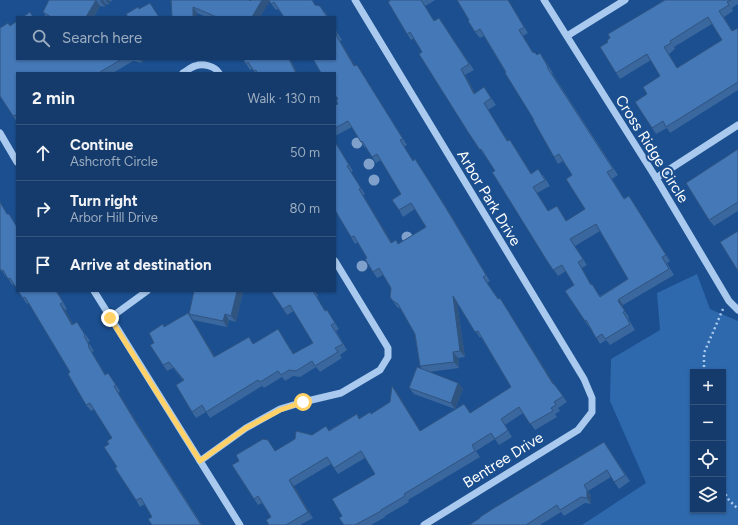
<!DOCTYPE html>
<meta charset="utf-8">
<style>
body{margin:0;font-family:Figtree,sans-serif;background:#1d4271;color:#f1f3f6}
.controls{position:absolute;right:12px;bottom:12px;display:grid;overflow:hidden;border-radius:0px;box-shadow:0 1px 3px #0004}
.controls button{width:36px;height:36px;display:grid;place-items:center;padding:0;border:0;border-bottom:1px solid #33557e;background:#143b6b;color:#f1f3f6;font:20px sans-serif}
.stop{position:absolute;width:12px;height:12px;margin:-9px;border:3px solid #ffd166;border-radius:50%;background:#fff}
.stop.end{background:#ffd166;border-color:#fff;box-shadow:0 1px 4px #0008}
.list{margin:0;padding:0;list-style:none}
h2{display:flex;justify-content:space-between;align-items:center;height:52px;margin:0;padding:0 16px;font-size:17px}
h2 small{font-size:13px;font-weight:400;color:#9dadc1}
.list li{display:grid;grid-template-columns:26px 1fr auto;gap:12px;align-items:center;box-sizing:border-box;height:56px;padding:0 16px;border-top:1px solid #33557e}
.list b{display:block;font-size:15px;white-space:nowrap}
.list p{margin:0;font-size:13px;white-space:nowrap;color:#9dadc1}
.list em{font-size:13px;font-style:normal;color:#9dadc1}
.icon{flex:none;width:22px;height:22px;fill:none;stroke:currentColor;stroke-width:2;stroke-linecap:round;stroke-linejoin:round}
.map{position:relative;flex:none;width:738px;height:525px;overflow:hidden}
.search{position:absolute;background:#143b6b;box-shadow:0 1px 3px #0004;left:16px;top:16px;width:320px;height:44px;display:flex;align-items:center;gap:10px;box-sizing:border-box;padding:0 14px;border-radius:0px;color:#9dadc1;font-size:15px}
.panel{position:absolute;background:#143b6b;box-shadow:0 1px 3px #0004;left:16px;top:72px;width:320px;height:220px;border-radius:0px}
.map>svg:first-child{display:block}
.green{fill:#2e69ad;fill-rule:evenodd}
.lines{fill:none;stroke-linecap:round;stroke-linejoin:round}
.path{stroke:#a9c9ee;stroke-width:2.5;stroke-dasharray:2 3;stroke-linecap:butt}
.minor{stroke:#a9c9ee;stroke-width:7}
.tree{fill:#7ea0ca}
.wall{fill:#3a679d;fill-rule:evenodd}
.shaded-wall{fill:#305480}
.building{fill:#4478b7;stroke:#305480;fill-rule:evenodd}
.route{stroke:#ffd166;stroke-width:5}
.labels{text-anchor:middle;stroke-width:4;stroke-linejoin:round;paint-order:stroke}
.street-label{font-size:15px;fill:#fff;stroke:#1b4f8f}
</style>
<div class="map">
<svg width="738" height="525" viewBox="0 0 738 525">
<rect width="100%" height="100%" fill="#1b4f8f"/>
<path class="green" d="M697,274L710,309L738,321V525H582L646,483L610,401L611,359L660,330L657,293ZM693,372H723V510H693Z"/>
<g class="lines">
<g class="path">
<polyline points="704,372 704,353 723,309"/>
<polyline points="723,490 729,500 738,509"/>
</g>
<g class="minor">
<polyline points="355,0 584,379 592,398 592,412 578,430 424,525"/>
<polyline points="544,0 656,178 729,301 738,310"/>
<polyline points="567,36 625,0"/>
<path d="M183,73C187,71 191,67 195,66C203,63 215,66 219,73"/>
<polyline points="0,133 17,162"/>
<polyline points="656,178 738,125"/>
<polyline points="94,291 240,525"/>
<polyline points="110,318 147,291"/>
<polyline points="200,461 246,428 280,409 303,402 341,393 380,370 388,357 388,348 335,261"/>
</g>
</g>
<g class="tree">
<circle cx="357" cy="143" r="5.5"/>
<circle cx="369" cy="164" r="5.5"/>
<circle cx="374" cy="180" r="5.5"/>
<circle cx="407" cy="237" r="5.5"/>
<circle cx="362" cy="266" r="5.5"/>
</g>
<g class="wall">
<polygon points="49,0 112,0 111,2 110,1 109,5 106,4 105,7 100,6 94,17 46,17 43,12"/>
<polygon points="171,0 250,1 312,0 315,5 325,12 328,17 284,17 278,9 276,10 269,1 260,17 206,17 197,13"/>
<path d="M389,0H426L429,4L425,6L434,21L439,18L474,70L465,75L475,93L484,87L496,105L488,110L508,141L514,146L531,173L543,175L550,186L537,193L548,211L561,212L566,221L585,209L572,175L563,161L558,164L554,157L534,120L484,36L480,38L475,32L508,0L528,33L523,36L533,52L537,55L544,59L553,73H552L618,175L612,179L624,198L629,196L670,261L667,263L674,275L623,305L622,307L629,317L628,318L635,330L610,345L606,340L600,344L590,327H589L585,321L574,285L566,271L558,276L544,256L495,171L485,156L468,132L414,38L411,40L407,34ZM600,231L628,279L600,296L591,285L582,268L587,265L575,246Z"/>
<polygon points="426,0 435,0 429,4"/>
<path d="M665,0H738V4L732,8L733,11L724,17L732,31L738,28V90L670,133L667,128L656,134L652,128L647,94L660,76L651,60L620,79L616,73L608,42ZM712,24L722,40L677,68L669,54L675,49L674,47Z"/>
<polygon points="335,29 342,40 340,41 355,66 357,65 361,71 407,145 404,147 413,161 415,159 451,215 490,281 487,283 498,299 500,298 504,304 554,384 567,402 558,408 560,411 555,414 557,417 535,430 523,413 505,425 512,437 499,445 495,439 476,451 480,457 408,500 409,502 385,516 385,517 371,525 344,525 342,516 375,474 365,458 338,474 331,464 294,486 313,518 300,525 269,525 271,517 262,503 258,505 232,465 275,451 312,435 329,430 357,414 360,419 371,414 390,402 392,386 420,431 470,413 511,387 481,337 480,338 457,303 465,357 458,358 459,368 429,372 458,383 463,389 455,409 414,394 409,388 422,369 420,366 415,334 401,309 397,307 392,300 391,288 383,275 377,278 373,272 367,258 358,242 355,244 335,210 335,141 353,171 351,172 365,194 363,195 392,243 398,244 426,227 415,209 403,217 399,210 401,194 381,160 376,163 366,147 365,148 361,142 352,127 335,136 335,105 338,104 338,99 335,59"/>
<polygon points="17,59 144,59 142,63 133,61 113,73 17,73 17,123 13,116"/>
<polygon points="243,59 290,59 297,73 255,73 252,69 250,70"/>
<polygon points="738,149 738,211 714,226 709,220"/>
<polygon points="0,201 14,284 12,285 7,276 6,277 0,268"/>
<polygon points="18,291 57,291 67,309 65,310 73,324 81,328 90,341 88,342 94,351 92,352 105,374 112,379 120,391 119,392 119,394 141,429 202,525 152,525 152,517 145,504 140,507 136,500 117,467 109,444 112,438 94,409 91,411 86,405 70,372 29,303 27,304"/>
<polygon points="194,291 245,291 243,292 236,322 229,320 227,327 193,320 189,314"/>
<polygon points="271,291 315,291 318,296 317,297 325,311 327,310 339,329 336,331 347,350 340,355 342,358 320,372 316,367 300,377 293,376 285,381 282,377 264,388 262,386 210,418 206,412 196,418 192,412 183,380 173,368 167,371 163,365 154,343 164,327 188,313 215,357 254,344 278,329 294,354 313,343 294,311 287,315"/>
<polygon points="608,448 630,481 619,489 611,477 588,491 591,496 591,504 585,503 564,516 561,512 540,525 469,525"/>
</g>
<g class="shaded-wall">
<polygon points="96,0 100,6 94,17 86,17"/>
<polygon points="101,0 103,0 106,4 105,7 100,1"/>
<polygon points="105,0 109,0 110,1 109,5"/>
<polygon points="262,0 269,0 270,1 260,17 252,17"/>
<polygon points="193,7 197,13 197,17 193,17"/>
<polygon points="336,35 340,41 359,72 354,66"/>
<polygon points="140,59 144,59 142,63"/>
<polygon points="289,59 290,59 297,73 296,73"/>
<polygon points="357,65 361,71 407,145 403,139"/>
<polygon points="461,69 465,75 479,100 474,94"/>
<polygon points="510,140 514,146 535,180 531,174"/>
<polygon points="335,141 353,171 335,142"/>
<polygon points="415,159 451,215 490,281 486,275"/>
<polygon points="359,189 363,195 396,249 391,243"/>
<polygon points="629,196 633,202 670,261 666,255"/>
<polygon points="578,262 582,268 595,291 591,285"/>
<polygon points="56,291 57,291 67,309 63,302"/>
<polygon points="237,291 242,291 243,292 236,322 231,316"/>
<polygon points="453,296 457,302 465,357 460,351"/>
<polygon points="500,298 504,304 558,390 553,384"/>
<polygon points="619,299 623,305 622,307 629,317 618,301"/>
<polygon points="60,304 65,310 77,331 72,325"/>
<polygon points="188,313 192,319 219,363 214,357"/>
<polygon points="225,314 229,320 227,327 223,321"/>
<polygon points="88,346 92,352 109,381 105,375"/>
<polygon points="453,352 458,358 459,368 454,362"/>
<polygon points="458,383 463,389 455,409 451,403"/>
<polygon points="114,386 141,429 202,525 136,423"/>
<polygon points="392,386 397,392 424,437 420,431"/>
<polygon points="289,480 294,486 313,518 308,512"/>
<polygon points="584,485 591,496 591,504 587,498"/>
</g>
<g class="building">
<polygon points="49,0 96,0 86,17 51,17 43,12"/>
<polygon points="171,0 249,0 250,1 251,0 262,0 252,17 217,17 193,7 193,17 172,17"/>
<polygon points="269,0 312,0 315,5 320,6 327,17 284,17 274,2 271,4"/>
<path d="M389,0H421L434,21L439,18L469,64L461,69L474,94L484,87L491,98L484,103L507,141L510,140L531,174L538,169L545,180L533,187L548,211L557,206L566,221L585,209L566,179L572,175L559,154L554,157L533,120H534L505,73L506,72L480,29L475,32L468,21L469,20L457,0H508L524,27L519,30L533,53L534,52L537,55L540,53L548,67H547L613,169L607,172L624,199L629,196L666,255L662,257L669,269L619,299L618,301L625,311L623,312L630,324L605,339L602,334L596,338L586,320L585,321L565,291L574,285L562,265L553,270L544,256L492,172L495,171L481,149L480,150L468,132L419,54L422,52L410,32L407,34L388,2L390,1ZM596,224L628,279L600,297L592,284L591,285L578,262L583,259L570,239Z"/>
<path d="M665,0H731L727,2L729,5L719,11L732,31L738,28V82L666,127L663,121L652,128L635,102L647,94L643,87L660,76L647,54L616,73L600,47L608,42L607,40L610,38L608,34ZM708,17L722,40L677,68L664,47L671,43L670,41Z"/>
<polygon points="150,3 159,17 128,17 126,14 138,7 139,9"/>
<polygon points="30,12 33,17 23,17"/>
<polygon points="17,21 17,59 122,59 100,72 100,73 17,73 17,116 16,115 13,116 0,96 0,28 8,23 10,26"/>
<polygon points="335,30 337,34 336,35 354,66 357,65 403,139 400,140 413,161 415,159 446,208 486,275 483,277 498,299 500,298 553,384 554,384 563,396 554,402 556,405 551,408 553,411 530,424 519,407 501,419 508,430 495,439 491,433 472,445 475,451 404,494 405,496 381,510 381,511 355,525 344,525 339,518 342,516 332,499 375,474 361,451 334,468 327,457 289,480 308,512 286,525 269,525 266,520 271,517 258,496 254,499 232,465 239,461 236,455 263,439 268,440 275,451 295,439 296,431 312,435 326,426 329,431 357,414 359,419 370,412 371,414 390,402 392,386 420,431 464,404 470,413 511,387 478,331 475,332 453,296 460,351 453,352 454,362 420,366 415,334 398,304 392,300 390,297 391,288 379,268 373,272 365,259 367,258 354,236 351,237 335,210 335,142 349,165 347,166 361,188 359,189 391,243 396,240 398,244 426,227 411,203 399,210 392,200 401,194 377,154 372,157 362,141 361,142 348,121 335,128 335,105 338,104 336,100 338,99 335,95 335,73 321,73 313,59 335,59"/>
<polygon points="243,59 289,59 296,73 257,73 256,70 254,71 248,62 246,64"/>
<polygon points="738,149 738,202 709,220 686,183"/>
<polygon points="0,202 7,214 9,214 17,227 17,289 10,278 8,279 3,270 1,271 0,268"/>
<polygon points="738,231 738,271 720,242"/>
<polygon points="18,291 56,291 63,302 60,304 72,325 77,322 85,335 84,336 89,345 88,346 105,375 108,373 116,385 114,386 115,388 136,423 201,525 152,525 148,519 152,517 141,498 136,500 115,468 117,467 104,447 109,444 107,441 112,438 90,403 86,405 68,374 70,372 25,297 23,298"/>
<polygon points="194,291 237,291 231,316 225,314 223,321 189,314"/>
<polygon points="271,291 313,291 325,311 327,310 335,323 331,325 343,344 335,348 338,352 315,366 312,361 296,371 289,370 281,375 278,371 260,382 258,380 206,412 202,405 192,412 176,385 184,380 169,362 163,365 150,345 154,343 149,333 163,324 164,327 188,313 214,357 249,337 253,344 278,329 293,354 313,343 290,305 283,309"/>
<polygon points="417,367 458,383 451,403 409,388"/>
<polygon points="604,442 625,475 614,482 607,470 584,485 587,490 587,498 581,497 560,510 557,505 526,525 469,525 480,518 480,517 494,508"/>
</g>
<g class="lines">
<polyline class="route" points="110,318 200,461 246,428 280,410 303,402"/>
</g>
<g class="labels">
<g class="street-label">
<text transform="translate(652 149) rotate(58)" y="5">Cross Ridge Circle</text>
<text transform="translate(489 198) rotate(59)" y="5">Arbor Park Drive</text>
<text transform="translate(503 460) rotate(-32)" y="5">Bentree Drive</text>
</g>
</g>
</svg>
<div class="controls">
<button>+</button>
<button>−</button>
<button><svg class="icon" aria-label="locate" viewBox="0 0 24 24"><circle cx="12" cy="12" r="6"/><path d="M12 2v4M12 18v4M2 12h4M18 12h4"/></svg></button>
<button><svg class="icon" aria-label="layers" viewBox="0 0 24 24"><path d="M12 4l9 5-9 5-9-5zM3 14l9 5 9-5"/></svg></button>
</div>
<div class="stop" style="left:303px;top:402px"></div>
<div class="stop end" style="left:110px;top:318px"></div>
<div class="search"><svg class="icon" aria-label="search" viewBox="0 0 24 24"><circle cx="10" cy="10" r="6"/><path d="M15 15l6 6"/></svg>Search here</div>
<section class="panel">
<h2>2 min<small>Walk · 130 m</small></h2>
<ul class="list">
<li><svg class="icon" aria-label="ahead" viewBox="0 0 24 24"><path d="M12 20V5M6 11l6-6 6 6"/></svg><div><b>Continue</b><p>Ashcroft Circle</p></div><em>50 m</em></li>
<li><svg class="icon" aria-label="right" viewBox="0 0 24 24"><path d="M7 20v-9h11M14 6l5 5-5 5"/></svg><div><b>Turn right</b><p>Arbor Hill Drive</p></div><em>80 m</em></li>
<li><svg class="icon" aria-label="arrive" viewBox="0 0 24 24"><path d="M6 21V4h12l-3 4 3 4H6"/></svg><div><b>Arrive at destination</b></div></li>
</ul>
</section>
</div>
